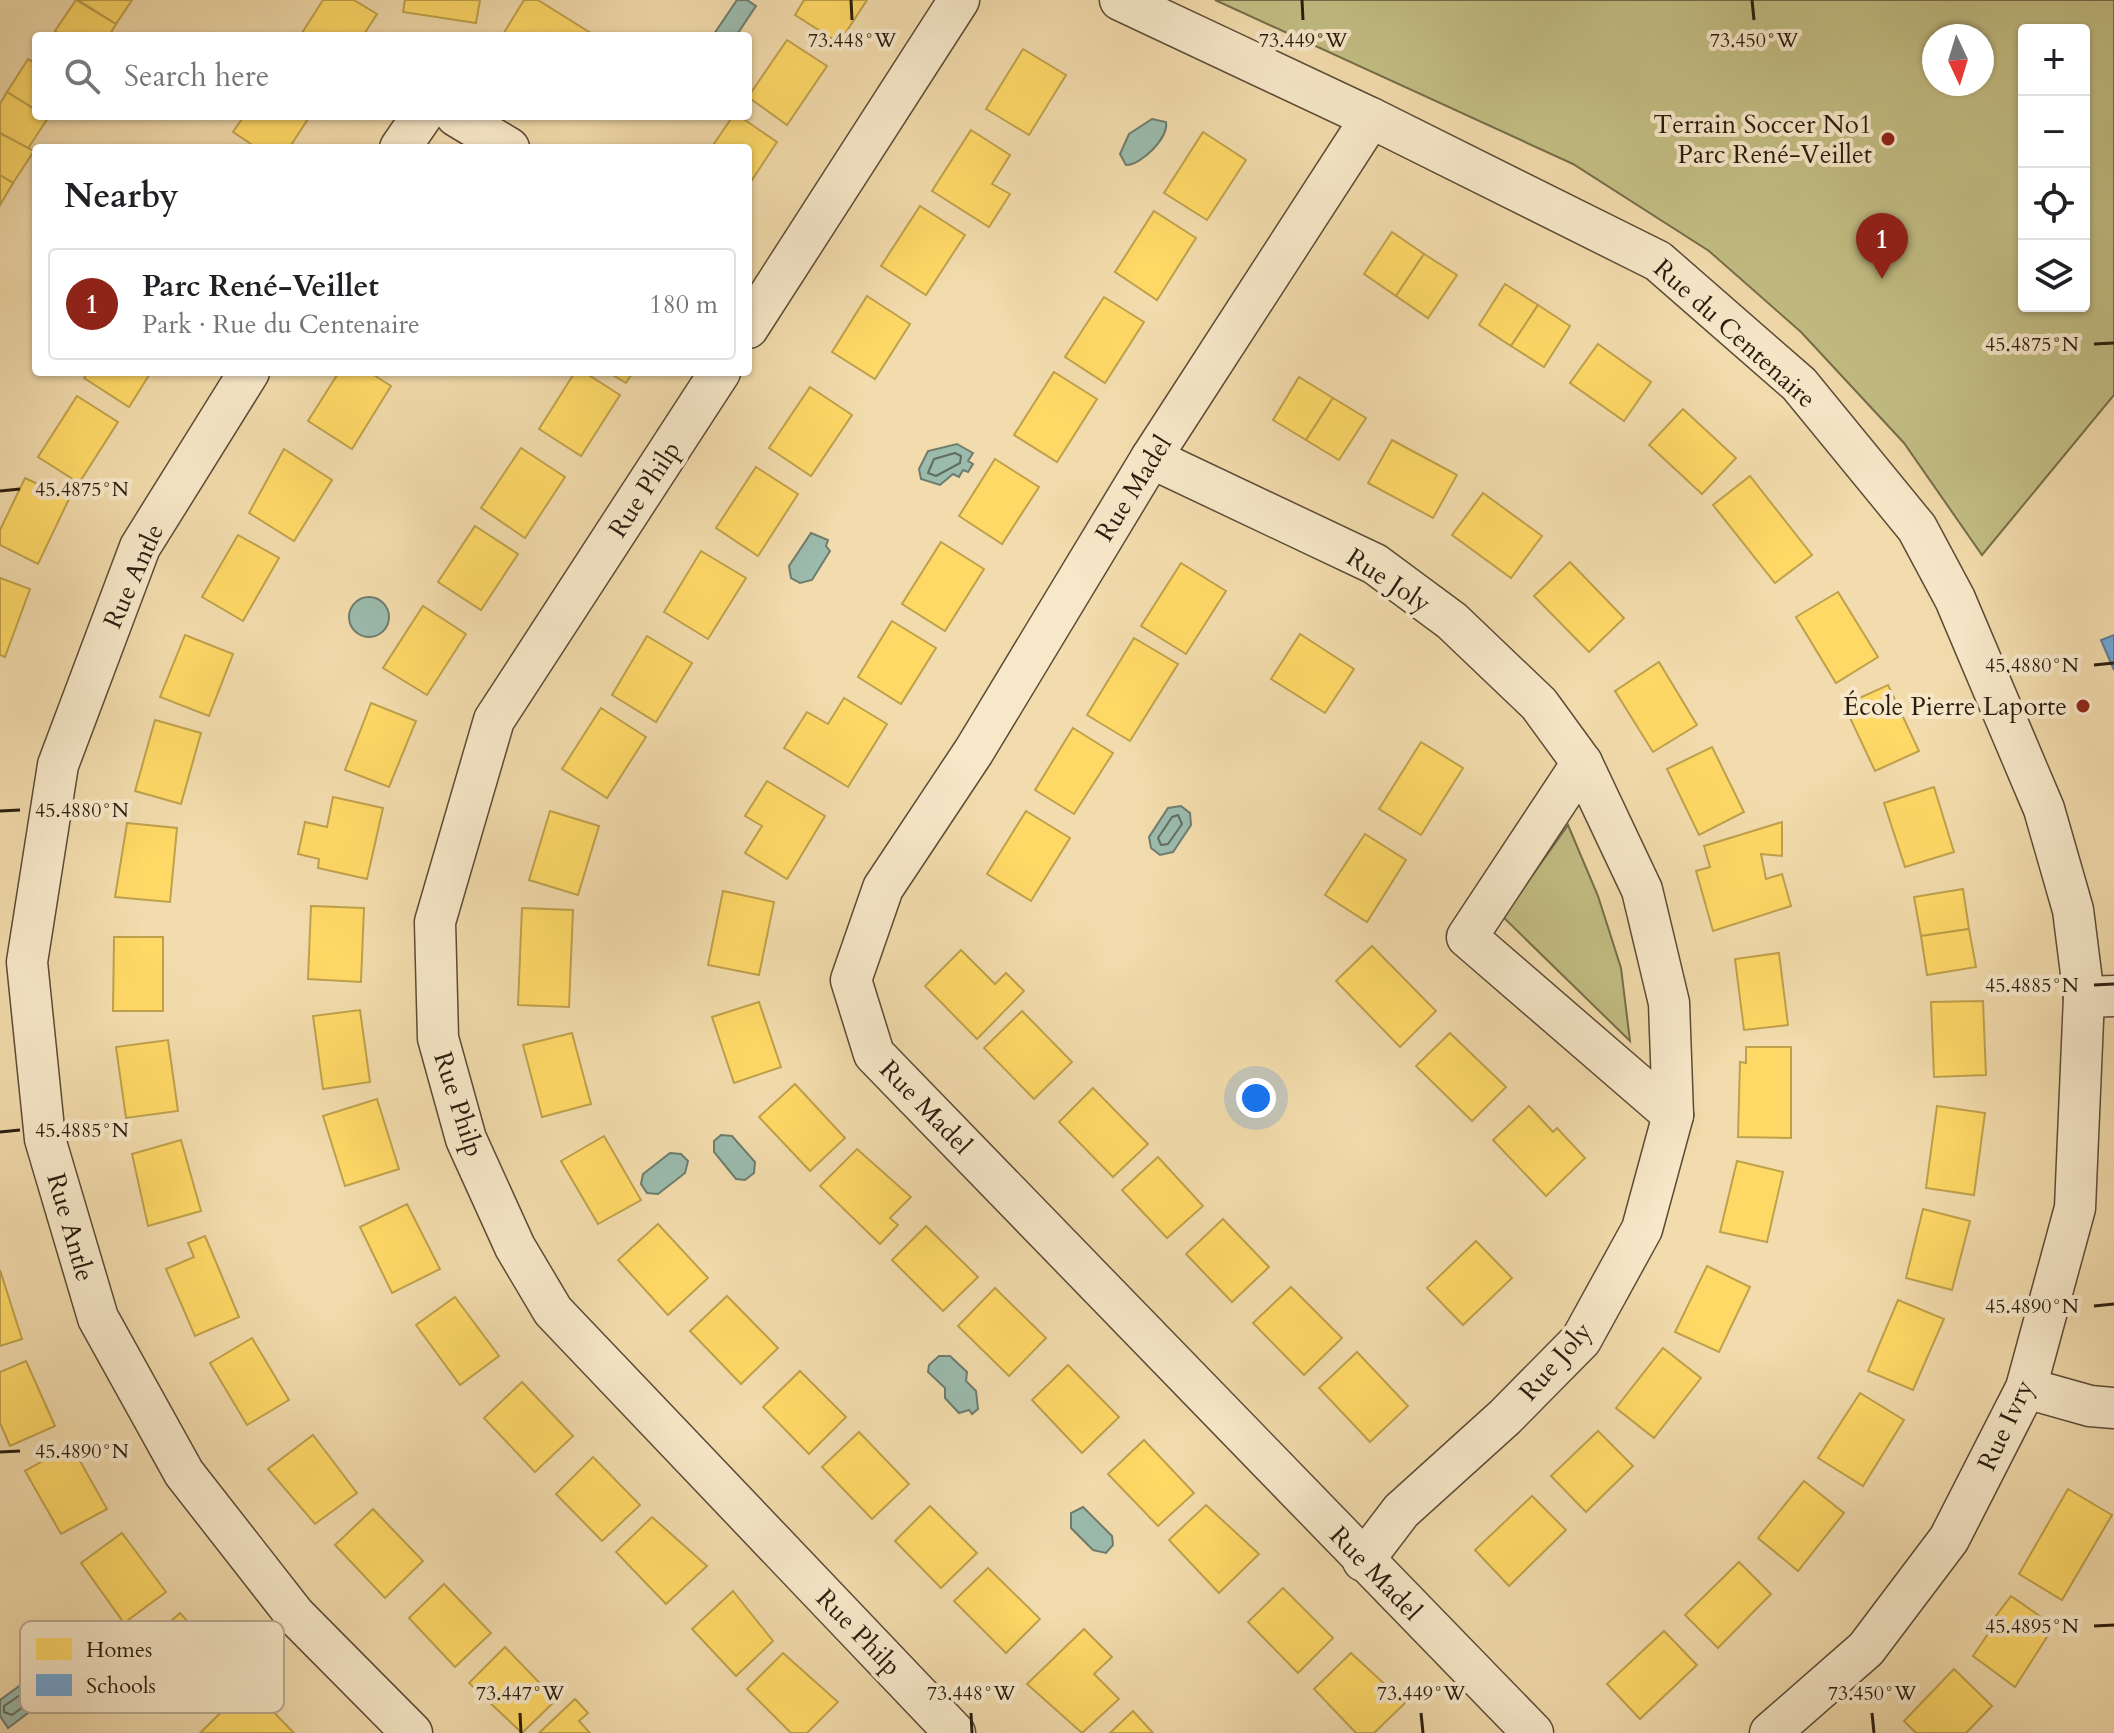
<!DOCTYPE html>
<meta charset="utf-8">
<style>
body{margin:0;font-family:Cardo,serif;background:#f6f6f6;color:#202124}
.controls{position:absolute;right:24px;top:24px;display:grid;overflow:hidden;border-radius:8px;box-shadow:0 2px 6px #0004}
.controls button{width:72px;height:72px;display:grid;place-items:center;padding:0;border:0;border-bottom:2px solid #e0e0e0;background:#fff;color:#202124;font:40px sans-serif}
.compass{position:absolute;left:1922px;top:24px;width:72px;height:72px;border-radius:50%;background:#fff;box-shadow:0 2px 6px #0004;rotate:176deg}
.you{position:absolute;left:1256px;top:1098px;width:28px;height:28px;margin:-20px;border:6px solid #fff;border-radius:50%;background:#1a73e8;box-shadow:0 0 0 12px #1a73e833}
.badge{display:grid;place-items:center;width:52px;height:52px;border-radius:50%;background:#8f2418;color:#fff;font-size:26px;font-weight:700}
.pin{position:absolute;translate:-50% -66px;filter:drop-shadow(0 2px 4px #0008)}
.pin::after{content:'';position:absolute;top:42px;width:28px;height:24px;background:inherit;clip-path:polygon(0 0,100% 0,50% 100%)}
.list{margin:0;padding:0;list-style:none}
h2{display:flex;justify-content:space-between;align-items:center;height:104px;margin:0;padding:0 32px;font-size:34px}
h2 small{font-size:26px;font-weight:400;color:#757577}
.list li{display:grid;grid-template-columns:52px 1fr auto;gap:24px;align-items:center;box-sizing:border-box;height:112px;margin:0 16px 16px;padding:0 16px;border:2px solid #e0e0e0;border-radius:8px}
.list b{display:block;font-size:30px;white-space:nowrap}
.list p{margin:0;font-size:26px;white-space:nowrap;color:#757577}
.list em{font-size:26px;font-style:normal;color:#757577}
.icon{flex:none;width:44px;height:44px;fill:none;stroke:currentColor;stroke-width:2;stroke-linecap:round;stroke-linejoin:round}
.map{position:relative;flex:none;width:2114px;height:1733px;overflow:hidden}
.search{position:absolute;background:#fff;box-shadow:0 2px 6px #0004;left:32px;top:32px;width:720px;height:88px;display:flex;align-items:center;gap:20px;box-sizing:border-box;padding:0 28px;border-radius:8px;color:#757577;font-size:30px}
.panel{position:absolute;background:#fff;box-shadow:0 2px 6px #0004;left:32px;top:144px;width:720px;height:232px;border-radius:8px}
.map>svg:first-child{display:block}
.green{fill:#c2be84;stroke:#766e4a;stroke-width:2;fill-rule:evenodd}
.water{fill:#9bbbad;stroke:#6e7c6e;stroke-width:2}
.homes{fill:#ffd966;stroke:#bfa14c;stroke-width:2}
.schools{fill:#6fa8dc;stroke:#5a7e9e;stroke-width:2}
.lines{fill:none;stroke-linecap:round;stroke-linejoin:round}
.shore{stroke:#626c5e;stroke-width:2}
.minor-casing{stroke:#5c4c36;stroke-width:43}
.minor{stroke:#f7e8c9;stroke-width:40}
.ticks{fill:none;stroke:#2a1d0f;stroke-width:3}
.poi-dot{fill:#8f2418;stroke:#f7e8c9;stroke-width:3}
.labels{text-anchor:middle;stroke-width:8;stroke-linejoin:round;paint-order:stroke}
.poi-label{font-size:26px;fill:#2a1d0f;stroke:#f7e8c9;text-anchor:end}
.street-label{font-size:26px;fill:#2a1d0f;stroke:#f7e8c9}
.key{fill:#f7e8c9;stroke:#baab91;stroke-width:2}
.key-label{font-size:22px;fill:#2a1d0f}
.ticks-label{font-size:20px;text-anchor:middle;fill:#2a1d0f;stroke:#f7e8c9;stroke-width:8;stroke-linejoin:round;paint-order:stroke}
</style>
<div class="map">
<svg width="2114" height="1733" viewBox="0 0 2114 1733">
<rect width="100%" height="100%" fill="#f2dbac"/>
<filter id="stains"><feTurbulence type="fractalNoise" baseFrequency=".0025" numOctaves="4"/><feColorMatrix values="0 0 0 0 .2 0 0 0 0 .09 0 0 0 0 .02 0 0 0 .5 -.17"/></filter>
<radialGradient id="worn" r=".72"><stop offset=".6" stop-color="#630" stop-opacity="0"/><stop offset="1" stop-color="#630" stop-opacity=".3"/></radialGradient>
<g class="green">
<path d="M1215,0H2114V395L1982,555L1904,443L1801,332L1709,251L1573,164ZM2024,30H2084V306H2024ZM1934,36H1982V84H1934Z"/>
<polygon points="1568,825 1598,896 1621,968 1630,1041 1503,917"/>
</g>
<g class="water">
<polygon points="737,0 747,0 756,6 736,36 714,34"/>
<path d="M1152,119L1166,122C1169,138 1141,165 1126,165L1120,154L1129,134Z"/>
<polygon points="957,444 973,453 968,461 973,464 968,472 963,470 959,477 953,474 940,485 921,479 919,469 928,451"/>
<polygon points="811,533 828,540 826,546 830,551 812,580 800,583 791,578 789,566"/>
<circle cx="369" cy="617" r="20"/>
<polygon points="1181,806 1190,813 1191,825 1173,852 1160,855 1151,848 1149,837 1168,808"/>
<polygon points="721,1135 732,1136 755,1162 754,1173 745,1180 736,1179 714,1152 714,1141"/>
<polygon points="670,1153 681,1154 688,1161 685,1173 658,1194 647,1193 641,1184 643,1174"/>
<polygon points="939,1356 950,1356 967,1372 966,1381 976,1391 978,1409 972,1414 969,1410 959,1413 945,1398 945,1388 928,1372 929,1365"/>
<polygon points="1083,1507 1112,1536 1113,1545 1106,1553 1093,1550 1071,1528 1071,1513"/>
<polygon points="36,1674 52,1695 8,1728 0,1716 0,1700"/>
</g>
<g class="homes">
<polygon points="76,0 116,24 109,36 63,36 55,31"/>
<polygon points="78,0 132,0 116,24"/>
<polygon points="323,0 354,0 377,14 363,36 300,36"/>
<polygon points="405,0 480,0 476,23 403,12"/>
<polygon points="524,0 538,0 589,32 586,36 502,36"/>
<polygon points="804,0 867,0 839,43 795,15"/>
<polygon points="787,40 827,66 787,125 748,97"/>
<polygon points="1023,49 1066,75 1029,135 986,109"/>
<polygon points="28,59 36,64 36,110 7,92"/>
<polygon points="7,92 36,110 36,116 48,118 27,150 0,133 0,104"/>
<polygon points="244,116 310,116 289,148 257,148 233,132"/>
<polygon points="733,116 739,116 777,142 748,186 748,148 711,148"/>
<polygon points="971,130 1010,155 992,184 1010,194 989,227 932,191"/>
<polygon points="1203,132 1246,160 1207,220 1164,193"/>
<polygon points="0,133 34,151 13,183 0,175"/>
<polygon points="0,175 13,183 0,205"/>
<polygon points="920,206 965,235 926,295 881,266"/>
<polygon points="1154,211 1196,238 1157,300 1115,272"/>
<polygon points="1392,232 1424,254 1396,296 1364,274"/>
<polygon points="1424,254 1457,275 1428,318 1396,296"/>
<polygon points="1505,284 1538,305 1511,346 1479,325"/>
<polygon points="867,296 910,324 875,379 832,352"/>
<polygon points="1104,297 1144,322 1105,383 1065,357"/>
<polygon points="1538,305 1570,326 1544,367 1511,346"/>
<polygon points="1598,344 1651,382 1624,421 1570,383"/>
<polygon points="88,372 151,372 129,407 84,378"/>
<polygon points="339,372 369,372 391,386 352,449 308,421"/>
<polygon points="575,372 584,372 620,395 581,456 539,429"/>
<polygon points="608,372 633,372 626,383"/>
<polygon points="1054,372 1097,399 1057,462 1014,435"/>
<polygon points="1299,377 1333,398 1306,440 1273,420"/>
<polygon points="810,387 852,415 811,476 769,448"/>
<polygon points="77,396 118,422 79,483 38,457"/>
<polygon points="1333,398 1366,418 1339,460 1306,440"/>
<polygon points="1683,409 1736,458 1702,494 1649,445"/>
<polygon points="1392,440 1457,475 1433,518 1368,483"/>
<polygon points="521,448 565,477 525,538 481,508"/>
<polygon points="284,449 332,480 294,541 249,513"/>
<polygon points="995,459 1039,487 1002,544 959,516"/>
<polygon points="756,467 798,494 758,556 716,528"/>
<polygon points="1750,476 1812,555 1775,583 1713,505"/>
<polygon points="25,478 69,499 38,564 0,545 0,530"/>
<polygon points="1483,493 1542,536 1511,578 1452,535"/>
<polygon points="475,526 518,554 481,610 438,582"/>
<polygon points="238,535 279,558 243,621 202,597"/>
<polygon points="941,542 984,569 945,631 902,604"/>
<polygon points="701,551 746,578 708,639 664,612"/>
<polygon points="1570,562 1624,618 1589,652 1534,596"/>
<polygon points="1181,563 1226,591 1186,654 1141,626"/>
<polygon points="0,578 30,589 5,657 0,655"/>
<polygon points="1838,592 1878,657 1836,683 1796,617"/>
<polygon points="423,606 466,634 427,695 383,668"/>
<polygon points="892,621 936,648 901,704 858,677"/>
<polygon points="1300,634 1354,669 1325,713 1271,679"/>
<polygon points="185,635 233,654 209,716 160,697"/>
<polygon points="647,636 692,663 656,722 612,695"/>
<polygon points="1134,638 1178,664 1130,741 1087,715"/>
<polygon points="1659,662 1697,725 1653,752 1615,691"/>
<polygon points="1888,685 1919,751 1875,771 1844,705"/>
<polygon points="844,698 887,724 848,787 784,748 807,712 828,724"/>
<polygon points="371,703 416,721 389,787 345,770"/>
<polygon points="601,708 646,737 607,798 562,769"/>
<polygon points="155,720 201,733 181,804 135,791"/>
<polygon points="1073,728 1113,753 1074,814 1035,790"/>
<polygon points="1421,742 1463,768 1421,835 1379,809"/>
<polygon points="1712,747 1744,812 1699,835 1667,769"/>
<polygon points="767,781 825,816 787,879 745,853 762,826 745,816"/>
<polygon points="1934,787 1954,852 1905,867 1884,803"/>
<polygon points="333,797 383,808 367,879 318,868 319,859 298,854 305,822 327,827"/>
<polygon points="550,811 599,826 578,895 529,880"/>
<polygon points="1026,811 1070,838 1031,901 987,874"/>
<polygon points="1782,822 1782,856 1761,854 1766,879 1782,874 1791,906 1713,931 1696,871 1710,867 1704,846"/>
<polygon points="127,823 177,828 170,902 115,897"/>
<polygon points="1365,834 1406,860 1367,922 1325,895"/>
<polygon points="1963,889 1969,929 1921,936 1914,897"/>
<polygon points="723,891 774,902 759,975 708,965"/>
<polygon points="311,906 364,908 361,982 308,979"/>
<polygon points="522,908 573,910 569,1007 518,1005"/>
<polygon points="1969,929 1976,967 1927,975 1921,936"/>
<polygon points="114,937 163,937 163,1011 113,1011"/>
<polygon points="1372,946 1436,1011 1400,1047 1336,981"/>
<polygon points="961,950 995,984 1006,973 1024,991 977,1039 925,986"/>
<polygon points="1779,953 1788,1025 1744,1030 1735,959"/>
<polygon points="1983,1001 1986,1075 1934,1077 1931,1002"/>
<polygon points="759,1002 781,1067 734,1083 712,1017"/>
<polygon points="360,1010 370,1082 323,1089 313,1016"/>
<polygon points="1022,1011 1072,1062 1034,1099 984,1048"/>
<polygon points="572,1033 591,1104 542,1117 523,1045"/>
<polygon points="1450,1033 1506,1087 1472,1121 1416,1066"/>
<polygon points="168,1040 178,1111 126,1118 116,1047"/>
<polygon points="1746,1047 1791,1047 1791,1138 1738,1137 1740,1062 1746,1063"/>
<polygon points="795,1084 845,1138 810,1171 759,1117"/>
<polygon points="1093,1088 1148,1144 1113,1177 1059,1122"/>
<polygon points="377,1099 399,1169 345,1186 323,1116"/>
<polygon points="1529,1106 1553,1132 1557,1128 1585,1158 1546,1196 1493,1140"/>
<polygon points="1937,1106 1985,1113 1974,1195 1926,1188"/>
<polygon points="604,1136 641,1200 598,1224 561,1161"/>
<polygon points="181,1140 201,1211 148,1226 132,1154"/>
<polygon points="857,1149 911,1197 890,1218 898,1225 880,1244 820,1186"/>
<polygon points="1158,1157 1203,1206 1167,1238 1122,1190"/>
<polygon points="1737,1161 1783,1172 1767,1242 1720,1232"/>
<polygon points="407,1204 440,1269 392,1293 360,1227"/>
<polygon points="1923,1209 1970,1221 1952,1290 1906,1278"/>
<polygon points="1223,1219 1269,1267 1232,1302 1186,1254"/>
<polygon points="658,1224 708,1278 668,1315 618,1260"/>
<polygon points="926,1226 978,1277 943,1311 892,1260"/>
<polygon points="205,1236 239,1317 195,1336 166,1269 194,1257 188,1243"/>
<polygon points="1476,1241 1512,1278 1463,1325 1427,1288"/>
<polygon points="1707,1266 1750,1287 1719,1352 1675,1332"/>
<polygon points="0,1270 22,1339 0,1346"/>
<polygon points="1291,1287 1342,1338 1304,1375 1253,1323"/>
<polygon points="995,1288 1046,1338 1009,1376 958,1326"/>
<polygon points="727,1296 778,1348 741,1384 690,1331"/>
<polygon points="455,1297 499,1356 460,1385 416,1325"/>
<polygon points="1898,1300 1944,1319 1913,1390 1868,1371"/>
<polygon points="252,1338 289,1400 247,1425 210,1363"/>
<polygon points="1663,1348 1701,1378 1654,1438 1616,1408"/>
<polygon points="1357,1352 1408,1406 1370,1442 1319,1388"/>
<polygon points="26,1361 55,1426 10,1446 0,1423 0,1372"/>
<polygon points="1068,1365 1119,1417 1082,1453 1032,1400"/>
<polygon points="800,1371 846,1417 809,1454 763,1407"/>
<polygon points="522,1382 573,1436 535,1472 484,1418"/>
<polygon points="1860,1393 1904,1420 1863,1486 1818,1458"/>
<polygon points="1598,1431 1633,1466 1586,1512 1551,1476"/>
<polygon points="859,1432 909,1484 872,1519 822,1467"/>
<polygon points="313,1435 357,1493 315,1524 268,1469"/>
<polygon points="1144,1440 1194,1493 1158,1526 1108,1474"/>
<polygon points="71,1445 107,1509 61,1534 25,1471"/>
<polygon points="593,1457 640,1505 602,1541 556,1494"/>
<polygon points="1804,1481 1844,1513 1798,1571 1758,1538"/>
<polygon points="2068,1489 2112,1515 2062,1600 2019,1574"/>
<polygon points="1532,1496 1566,1530 1509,1586 1475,1550"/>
<polygon points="1206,1505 1259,1554 1219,1593 1169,1540"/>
<polygon points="930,1506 977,1553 941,1588 895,1541"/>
<polygon points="373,1509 423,1561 385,1598 335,1545"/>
<polygon points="652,1517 707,1566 666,1604 616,1552"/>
<polygon points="122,1533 166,1592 124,1623 81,1563"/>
<polygon points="1739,1562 1771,1594 1718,1648 1685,1615"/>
<polygon points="988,1568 1040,1619 1006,1653 954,1601"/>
<polygon points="444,1584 491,1633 455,1667 409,1618"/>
<polygon points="1283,1588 1333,1638 1298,1673 1248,1622"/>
<polygon points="733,1591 773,1641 736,1676 692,1629"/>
<polygon points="2011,1596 2054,1626 2015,1687 1973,1656 1990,1631 1986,1629"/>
<polygon points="180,1613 229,1668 190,1703 141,1648"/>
<polygon points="1084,1629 1112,1657 1094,1674 1119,1699 1082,1733 1027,1684"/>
<polygon points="1664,1631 1697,1665 1640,1719 1607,1684"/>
<polygon points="505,1647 556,1700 522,1733 469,1683"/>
<polygon points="783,1653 838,1702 807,1733 791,1733 747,1689"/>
<polygon points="1351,1653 1405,1703 1374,1733 1356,1733 1314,1689"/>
<polygon points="1954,1669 1992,1706 1966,1733 1916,1733 1904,1721"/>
<polygon points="248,1686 294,1733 200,1733"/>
<polygon points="575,1699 588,1713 579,1721 590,1733 539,1733"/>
<polygon points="1133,1711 1153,1733 1110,1733"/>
</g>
<polygon class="schools" points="2114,635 2114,670 2101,640"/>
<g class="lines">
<g class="shore">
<polygon points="955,453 961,456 960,463 936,476 928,473 934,459"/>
<polygon points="1178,815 1182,824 1168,844 1161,845 1158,838 1172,817"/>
<polygon points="32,1687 39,1690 38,1696 12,1715 4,1712 4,1706"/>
</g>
<defs>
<g id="minor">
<polyline points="1120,0 1371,118 1658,261 1799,384 1917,528 1955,599 2044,809 2073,910 2084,997 2114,996"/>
<polyline points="456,116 509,148"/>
<polyline points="1371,118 1151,458 974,751 883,888 851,980 874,1054 1533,1733"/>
<polyline points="400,148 422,116"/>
<polyline points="748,328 959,0"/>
<polyline points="249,372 140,547 58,765 27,962 45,1139 98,1318 184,1473 295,1615 412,1733"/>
<polyline points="720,372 494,720 435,922 438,1038 466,1139 515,1247 553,1311 955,1733"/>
<polyline points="1151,458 1375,564 1452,621 1539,704 1582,763 1642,890 1669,1003 1673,1115 1642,1229 1581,1340 1505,1417 1401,1511 1363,1561"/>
<polyline points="1582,763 1467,937 1673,1115"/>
<polyline points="2026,1388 2090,1406 2114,1408"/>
<polyline points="1770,1733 1866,1649 1949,1539 2026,1388 2075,1208 2084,997"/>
</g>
</defs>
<use href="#minor" class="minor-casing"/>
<use href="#minor" class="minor"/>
</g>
<path class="ticks" d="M851,0L852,20M1302,0L1303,20M1752,0L1754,20M2094,344L2114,343M0,491L20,489M2094,665L2114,663M0,811L20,810M2094,985L2114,984M0,1132L20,1130M2094,1306L2114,1304M0,1452L20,1451M2094,1626L2114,1625M520,1713L521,1733M971,1713L972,1733M1421,1713L1423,1733M1872,1713L1874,1733"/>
<g class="poi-dot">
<circle cx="1888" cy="139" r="8"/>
<circle cx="2083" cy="706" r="8"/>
</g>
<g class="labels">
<g class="poi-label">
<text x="1872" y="133">Terrain Soccer No1<tspan x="1872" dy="30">Parc René-Veillet</tspan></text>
<text x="2067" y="715">École Pierre Laporte</text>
</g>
<g class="street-label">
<text transform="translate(1735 333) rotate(42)" y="9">Rue du Centenaire</text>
<text transform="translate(1133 488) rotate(-58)" y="9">Rue Madel</text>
<text transform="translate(644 489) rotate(-57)" y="9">Rue Philp</text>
<text transform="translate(133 576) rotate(-66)" y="9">Rue Antle</text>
<text transform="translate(1389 580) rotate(33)" y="9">Rue Joly</text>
<text transform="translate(459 1104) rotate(72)" y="9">Rue Philp</text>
<text transform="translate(926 1107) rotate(46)" y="9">Rue Madel</text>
<text transform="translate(71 1227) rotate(74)" y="9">Rue Antle</text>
<text transform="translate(1555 1361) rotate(-49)" y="9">Rue Joly</text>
<text transform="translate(2005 1425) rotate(-65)" y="9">Rue Ivry</text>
<text transform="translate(1376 1573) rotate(46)" y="9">Rue Madel</text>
<text transform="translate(859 1632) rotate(46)" y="9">Rue Philp</text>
</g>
</g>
<rect x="20" y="1621" width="264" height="92" rx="12" class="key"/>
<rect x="36" y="1638" width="36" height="22" fill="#ffd966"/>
<rect x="36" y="1674" width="36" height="22" fill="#6fa8dc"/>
<g class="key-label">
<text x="86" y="1657">Homes</text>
<text x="86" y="1693">Schools</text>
</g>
<g class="ticks-label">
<text x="852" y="47">73.448°W</text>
<text x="1303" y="47">73.449°W</text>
<text x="1754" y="47">73.450°W</text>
<text x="2032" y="351">45.4875°N</text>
<text x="82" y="496">45.4875°N</text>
<text x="2032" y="672">45.4880°N</text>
<text x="82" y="817">45.4880°N</text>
<text x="2032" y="992">45.4885°N</text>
<text x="82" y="1137">45.4885°N</text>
<text x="2032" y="1313">45.4890°N</text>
<text x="82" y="1458">45.4890°N</text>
<text x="2032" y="1633">45.4895°N</text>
<text x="520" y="1700">73.447°W</text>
<text x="971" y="1700">73.448°W</text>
<text x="1421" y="1700">73.449°W</text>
<text x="1872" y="1700">73.450°W</text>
</g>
<rect width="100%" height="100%" filter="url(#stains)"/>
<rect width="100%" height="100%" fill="url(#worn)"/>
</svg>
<div class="controls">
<button>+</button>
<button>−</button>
<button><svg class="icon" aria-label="locate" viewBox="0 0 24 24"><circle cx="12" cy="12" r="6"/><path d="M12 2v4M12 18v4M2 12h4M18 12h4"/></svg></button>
<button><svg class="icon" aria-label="layers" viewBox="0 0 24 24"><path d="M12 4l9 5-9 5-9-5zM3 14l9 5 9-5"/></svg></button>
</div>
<svg class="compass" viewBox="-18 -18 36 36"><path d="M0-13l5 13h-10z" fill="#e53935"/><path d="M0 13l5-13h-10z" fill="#757577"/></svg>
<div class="you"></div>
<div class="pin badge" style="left:1882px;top:279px">1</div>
<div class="search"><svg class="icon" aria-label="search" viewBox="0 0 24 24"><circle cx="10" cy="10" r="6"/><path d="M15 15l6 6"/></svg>Search here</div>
<section class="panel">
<h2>Nearby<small></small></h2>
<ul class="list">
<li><span class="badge">1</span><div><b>Parc René-Veillet</b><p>Park · Rue du Centenaire</p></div><em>180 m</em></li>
</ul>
</section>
</div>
